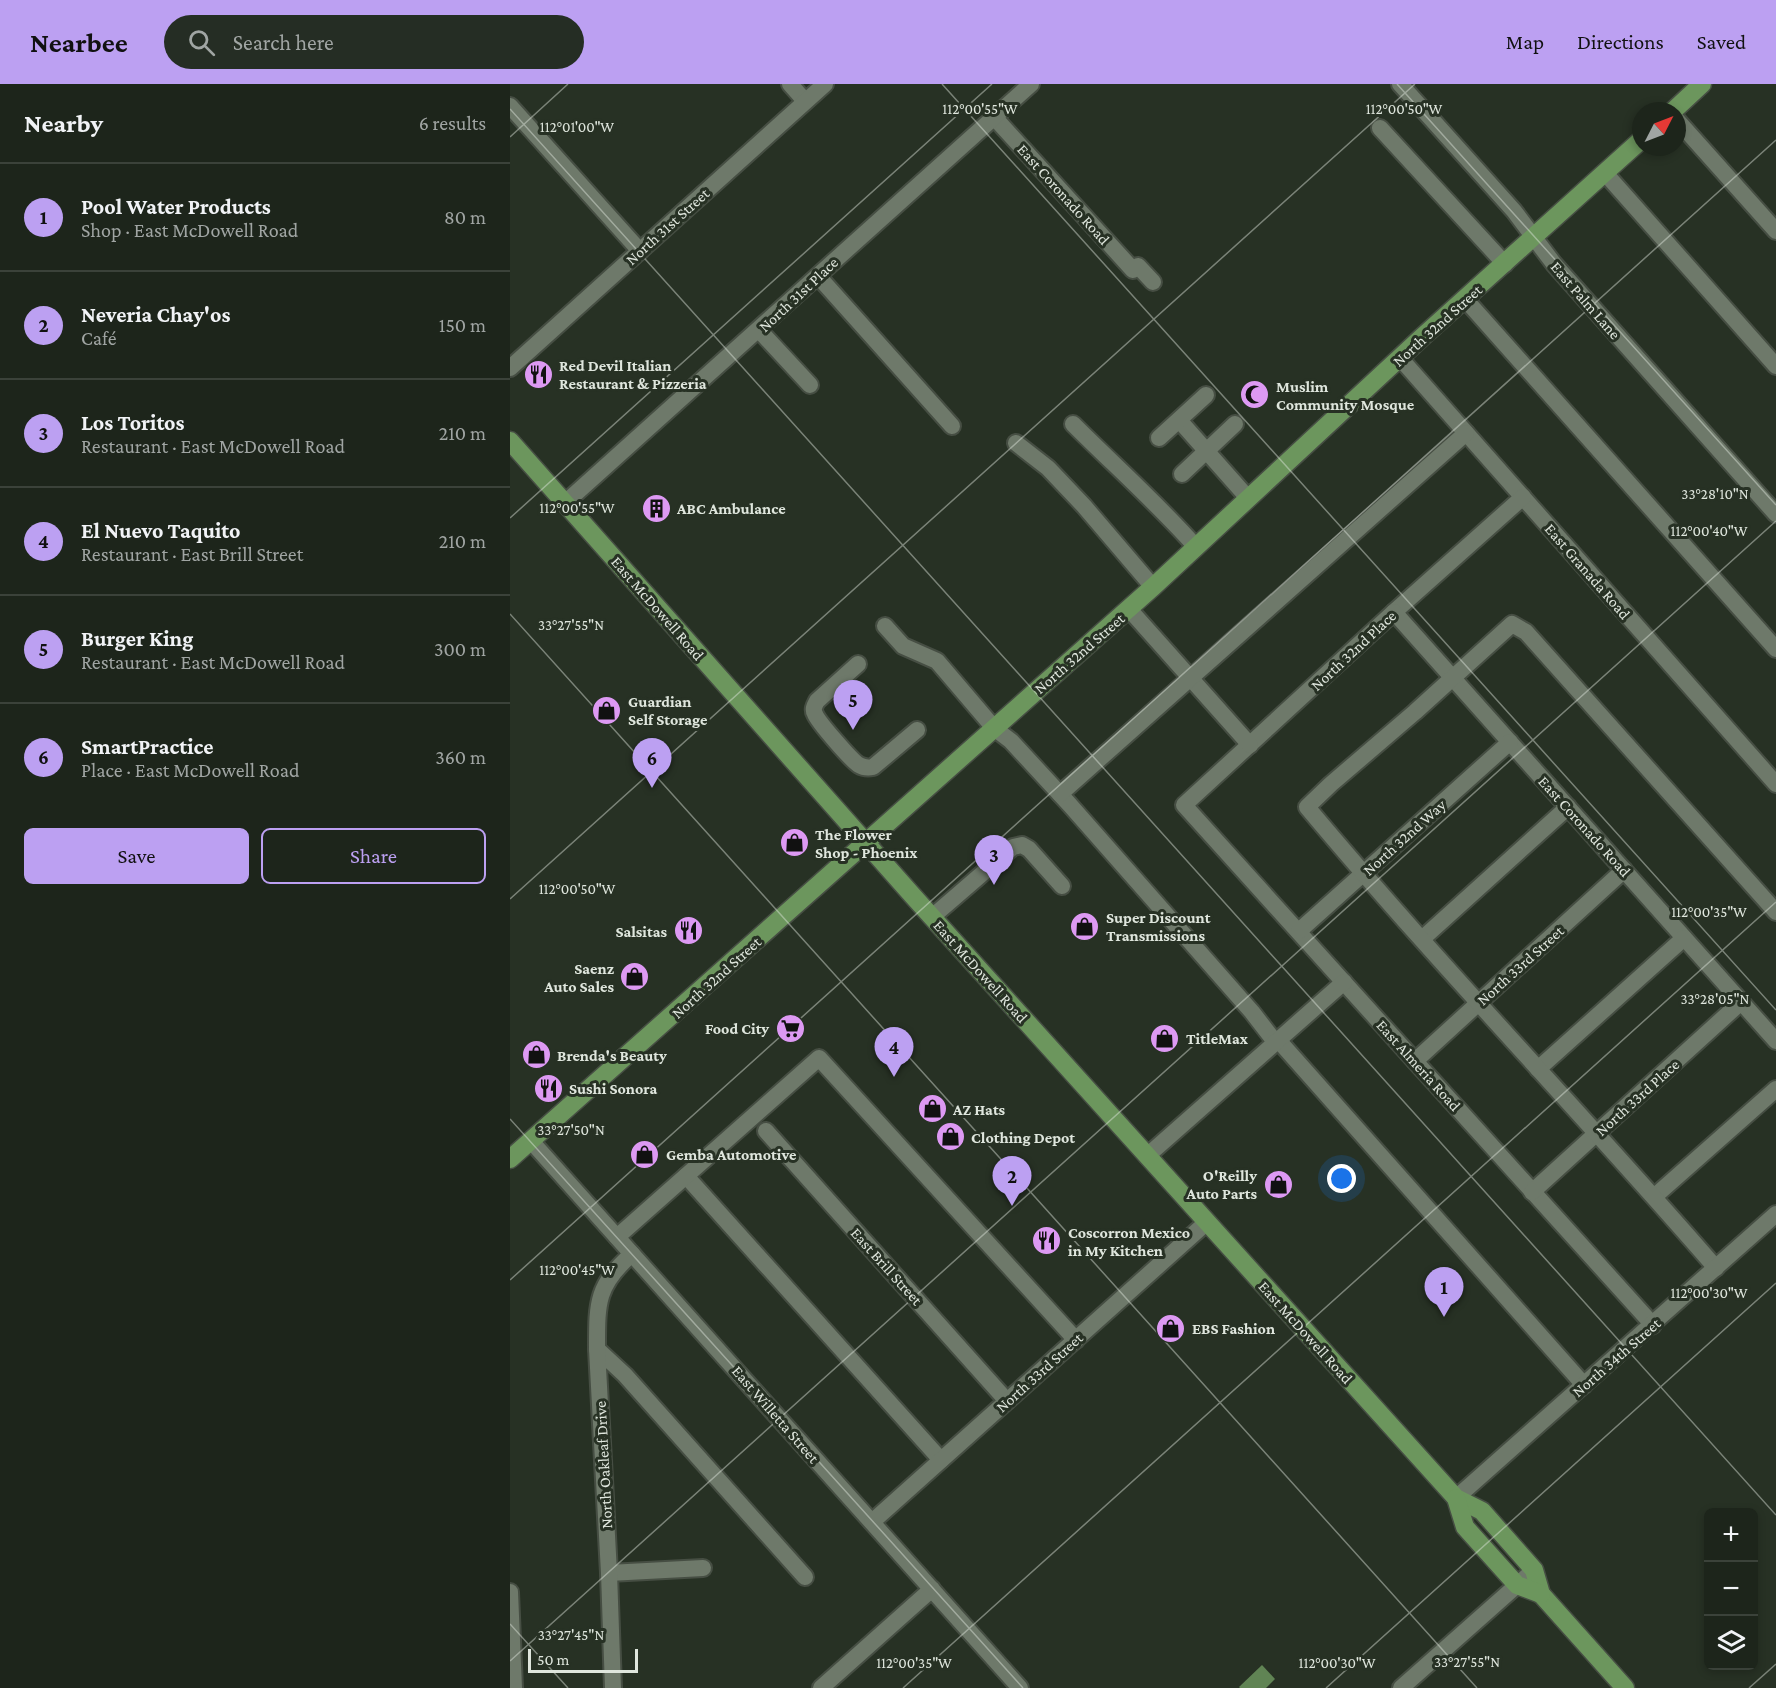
<!DOCTYPE html>
<meta charset="utf-8">
<style>
body{margin:0;font-family:"Crimson Pro",serif;background:#252d24;color:#f1f3f6}
.controls{position:absolute;right:18px;bottom:18px;display:grid;overflow:hidden;border-radius:9px;box-shadow:0 3px 9px #0003}
.controls button{width:54px;height:54px;display:grid;place-items:center;padding:0;border:0;border-bottom:2px solid #3b423a;background:#1d251b;color:#f1f3f6;font:30px sans-serif}
.compass{position:absolute;left:1122px;top:18px;width:54px;height:54px;border-radius:50%;background:#1d251b;box-shadow:0 3px 9px #0003;rotate:48deg}
.scale{position:absolute;left:18px;bottom:15px;width:110px;box-sizing:border-box;padding-left:6px;border:3px solid #dfe6dd;border-top:0;font-size:16px;line-height:21px;white-space:nowrap;color:#dfe6dd;-webkit-text-stroke:4px #273124;paint-order:stroke}
.you{position:absolute;left:832px;top:1095px;width:21px;height:21px;margin:-15px;border:4px solid #fff;border-radius:50%;background:#1a73e8;box-shadow:0 0 0 9px #1a73e833}
.badge{display:grid;place-items:center;width:39px;height:39px;border-radius:50%;background:#bca0f2;color:#111;font-size:20px;font-weight:700}
.pin{position:absolute;translate:-50% -50px;filter:drop-shadow(0 2px 3px #0008)}
.pin::after{content:'';position:absolute;top:32px;width:21px;height:18px;background:inherit;clip-path:polygon(0 0,100% 0,50% 100%)}
.list{margin:0;padding:0;list-style:none}
h2{display:flex;justify-content:space-between;align-items:center;height:78px;margin:0;padding:0 24px;font-size:26px}
h2 small{font-size:20px;font-weight:400;color:#a0a5a3}
.list li{display:grid;grid-template-columns:39px 1fr auto;gap:18px;align-items:center;box-sizing:border-box;height:108px;padding:0 24px;border-top:2px solid #3b423a}
.list b{display:block;font-size:22px;white-space:nowrap}
.list p{margin:0;font-size:20px;white-space:nowrap;color:#a0a5a3}
.list em{font-size:20px;font-style:normal;color:#a0a5a3}
.actions{display:flex;gap:12px;padding:18px 24px}
.actions a{flex:1;padding:14px 0;border:2px solid #bca0f2;border-radius:9px;text-align:center;font-size:21px;color:#bca0f2}
.actions .main{background:#bca0f2;color:#111}
.icon{flex:none;width:33px;height:33px;fill:none;stroke:currentColor;stroke-width:2;stroke-linecap:round;stroke-linejoin:round}
.map{position:relative;flex:none;width:1266px;height:1604px;overflow:hidden}
header{display:flex;align-items:center;gap:36px;box-sizing:border-box;height:84px;padding:0 30px;background:#bca0f2;color:#111}
header strong{font-size:28px}
nav{display:flex;gap:33px;margin-inline-start:auto;font-size:21px}
.search{width:420px;height:54px;background:#252d24;display:flex;align-items:center;gap:15px;box-sizing:border-box;padding:0 21px;border-radius:33px;color:#a0a5a3;font-size:22px}
main{display:flex}
aside{flex:1;background:#1d251b}
.map>svg:first-child{display:block}
.water{fill:#608454}
.lines{fill:none;stroke-linecap:round;stroke-linejoin:round}
.minor-casing{stroke:#464e43;stroke-width:20}
.major-casing{stroke:#464e43;stroke-width:21}
.minor{stroke:#6e796a;stroke-width:16}
.major{stroke:#6c965d;stroke-width:18}
.ticks{fill:none;stroke:#dfe6dd;stroke-width:1.5;stroke-opacity:0.45}
.labels{text-anchor:middle;stroke-width:6;stroke-linejoin:round;paint-order:stroke}
.street-label{font-size:16px;fill:#dfe6dd;stroke:#273124}
.poi-label{font-size:16px;font-weight:bold;fill:#dfe6dd;stroke:#273124;text-anchor:start}
.ticks-label{font-size:15px;text-anchor:middle;fill:#dfe6dd;stroke:#273124;stroke-width:6;stroke-linejoin:round;paint-order:stroke}
</style>
<header>
<strong>Nearbee</strong>
<div class="search"><svg class="icon" aria-label="search" viewBox="0 0 24 24"><circle cx="10" cy="10" r="6"/><path d="M15 15l6 6"/></svg>Search here</div>
<nav><a>Map</a><a>Directions</a><a>Saved</a></nav>
</header>
<main>
<aside>
<h2>Nearby<small>6 results</small></h2>
<ul class="list">
<li><span class="badge">1</span><div><b>Pool Water Products</b><p>Shop · East McDowell Road</p></div><em>80 m</em></li>
<li><span class="badge">2</span><div><b>Neveria Chay'os</b><p>Café</p></div><em>150 m</em></li>
<li><span class="badge">3</span><div><b>Los Toritos</b><p>Restaurant · East McDowell Road</p></div><em>210 m</em></li>
<li><span class="badge">4</span><div><b>El Nuevo Taquito</b><p>Restaurant · East Brill Street</p></div><em>210 m</em></li>
<li><span class="badge">5</span><div><b>Burger King</b><p>Restaurant · East McDowell Road</p></div><em>300 m</em></li>
<li><span class="badge">6</span><div><b>SmartPractice</b><p>Place · East McDowell Road</p></div><em>360 m</em></li>
</ul>
<div class="actions"><a class="main">Save</a><a>Share</a></div>
</aside>
<div class="map">
<svg width="1266" height="1604" viewBox="0 0 1266 1604">
<rect width="100%" height="100%" fill="#273124"/>
<polygon class="water" points="752,1581 765,1595 756,1604 730,1604 729,1603"/>
<g class="lines">
<defs>
<g id="minor">
<polyline points="280,0 295,17"/>
<polyline points="890,0 1004,127 1044,180 1266,430"/>
<polyline points="0,22 130,167"/>
<polyline points="484,33 623,186 628,182 643,198"/>
<polyline points="1167,36 1266,147"/>
<polyline points="870,44 995,180"/>
<polyline points="1095,89 1266,282"/>
<polyline points="308,192 442,342"/>
<polyline points="955,215 1266,565"/>
<polyline points="249,246 300,301"/>
<polyline points="890,274 1266,700"/>
<polyline points="0,284 315,0"/>
<polyline points="669,336 738,414"/>
<path d="M563,340C604,381 648,420 686,463"/>
<polyline points="649,354 696,311"/>
<polyline points="506,359 538,384 574,422 643,503"/>
<polyline points="672,390 725,340"/>
<polyline points="1013,413 884,528 674,721 1143,1241"/>
<polyline points="55,419 521,0"/>
<polyline points="619,525 740,661"/>
<polyline points="884,528 1266,957"/>
<polyline points="375,542 393,562 427,577 484,644 501,657 560,721 742,928 766,959"/>
<path d="M348,580L307,617C305,621 302,625 305,630C308,638 342,677 349,681C354,684 358,684 363,683L407,646"/>
<polyline points="550,710 956,349"/>
<polyline points="422,833 503,763 512,761 519,765 552,802"/>
<polyline points="789,847 1000,658"/>
<polyline points="912,855 1058,723"/>
<polyline points="769,957 1074,1301"/>
<polyline points="905,977 1114,786"/>
<polyline points="1028,985 1174,854"/>
<polyline points="256,1047 497,1317"/>
<polyline points="21,1057 510,1604"/>
<polyline points="637,1072 834,898"/>
<polyline points="176,1092 431,1376"/>
<polyline points="1022,1108 1231,918"/>
<polyline points="1145,1112 1266,1005"/>
<polyline points="107,1153 309,974 566,1256"/>
<path d="M1206,1184C1072,1029 929,881 797,723L821,700L905,628L1002,540L1016,548L1266,828"/>
<polyline points="87,1265 115,1291 295,1493"/>
<polyline points="946,1414 1266,1130"/>
<polyline points="362,1438 697,1138"/>
<polyline points="99,1489 193,1484"/>
<polyline points="0,1508 4,1604"/>
<path d="M103,1604L99,1489L87,1265C87,1220 86,1201 122,1170"/>
<polyline points="311,1604 422,1505"/>
<polyline points="891,1604 1024,1486"/>
</g>
<g id="major">
<polyline points="1163,27 1192,0"/>
<polyline points="0,357 403,812 946,1414 972,1427 1024,1486 1031,1510 1115,1604"/>
<polyline points="0,1075 643,503 911,254 1131,56"/>
<polyline points="946,1414 955,1443 1007,1501 1031,1510"/>
</g>
</defs>
<use href="#minor" class="minor-casing"/>
<use href="#major" class="major-casing"/>
<use href="#minor" class="minor"/>
<use href="#major" class="major"/>
</g>
<path class="ticks" d="M432,0L1266,926M887,0L1266,421M0,25L1266,1431M0,53L58,0M0,434L482,0M0,530L967,1604M0,815L905,0M0,1035L513,1604M0,1196L1266,56M0,1540L58,1604M0,1577L1266,437M393,1604L1266,818M816,1604L1266,1199M1239,1604L1266,1580"/>
<defs>
<symbol id="restaurant-disc" viewBox="-11 -11 22 22"><circle r="9.5" fill="#dd99f3" stroke="#273124"/><path d="M-5-6h1v4h1v-4h1v4h1v-4h1v5L-1.5 .5V6h-2V.5L-5-1ZM5-6V6H3V1.5H1.5Q1.5-4 5-6Z" fill="#111"/></symbol>
<symbol id="mosque-disc" viewBox="-11 -11 22 22"><circle r="9.5" fill="#dd99f3" stroke="#273124"/><path d="M3.5-4.9A6 6 0 1 0 3.5 4.9A5 5 0 1 1 3.5-4.9Z" fill="#111"/></symbol>
<symbol id="building-disc" viewBox="-11 -11 22 22"><circle r="9.5" fill="#dd99f3" stroke="#273124"/><path d="M-4-6H4V6H1V3H-1V6H-4ZM-2.5-4.3h1.7v1.8h-1.7ZM.8-4.3h1.7v1.8H.8ZM-2.5-1h1.7V.8h-1.7ZM.8-1h1.7V.8H.8Z" fill="#111"/></symbol>
<symbol id="shop-disc" viewBox="-11 -11 22 22"><circle r="9.5" fill="#dd99f3" stroke="#273124"/><path d="M-5-2.5h2.3a2.7 3.5 0 0 1 5.4 0H5L5.5 6h-11ZM-1.5-2.5h3a1.5 2.3 0 0 0-3 0Z" fill="#111"/></symbol>
<symbol id="supermarket-disc" viewBox="-11 -11 22 22"><circle r="9.5" fill="#dd99f3" stroke="#273124"/><path d="M-6-5.5h2.5l.6 2H6L4.5 2H-2.5L-4.4-4H-6ZM-1.5 3.2a1.3 1.3 0 1 0 .1 0ZM3 3.2a1.3 1.3 0 1 0 .1 0Z" fill="#111"/></symbol>
</defs>
<g fill-rule="evenodd">
<use href="#restaurant-disc" x="12" y="274" width="33" height="33"/>
<use href="#mosque-disc" x="728" y="294" width="33" height="33"/>
<use href="#building-disc" x="130" y="408" width="33" height="33"/>
<use href="#shop-disc" x="80" y="610" width="33" height="33"/>
<use href="#shop-disc" x="268" y="742" width="33" height="33"/>
<use href="#shop-disc" x="558" y="826" width="33" height="33"/>
<use href="#restaurant-disc" x="162" y="830" width="33" height="33"/>
<use href="#shop-disc" x="108" y="876" width="33" height="33"/>
<use href="#supermarket-disc" x="264" y="928" width="33" height="33"/>
<use href="#shop-disc" x="638" y="938" width="33" height="33"/>
<use href="#shop-disc" x="10" y="954" width="33" height="33"/>
<use href="#restaurant-disc" x="22" y="988" width="33" height="33"/>
<use href="#shop-disc" x="406" y="1008" width="33" height="33"/>
<use href="#shop-disc" x="424" y="1036" width="33" height="33"/>
<use href="#shop-disc" x="118" y="1054" width="33" height="33"/>
<use href="#shop-disc" x="752" y="1084" width="33" height="33"/>
<use href="#restaurant-disc" x="520" y="1140" width="33" height="33"/>
<use href="#shop-disc" x="644" y="1228" width="33" height="33"/>
</g>
<g class="labels">
<g class="street-label">
<text transform="translate(554 110) rotate(48)" y="6">East Coronado Road</text>
<text transform="translate(157 142) rotate(-42)" y="6">North 31st Street</text>
<text transform="translate(288 210) rotate(-43)" y="6">North 31st Place</text>
<text transform="translate(1076 216) rotate(49)" y="6">East Palm Lane</text>
<text transform="translate(927 241) rotate(-42)" y="6">North 32nd Street</text>
<text transform="translate(1078 487) rotate(49)" y="6">East Granada Road</text>
<text transform="translate(148 524) rotate(49)" y="6">East McDowell Road</text>
<text transform="translate(843 566) rotate(-43)" y="6">North 32nd Place</text>
<text transform="translate(569 569) rotate(-41)" y="6">North 32nd Street</text>
<text transform="translate(1075 742) rotate(48)" y="6">East Coronado Road</text>
<text transform="translate(894 753) rotate(-42)" y="6">North 32nd Way</text>
<text transform="translate(1010 881) rotate(-42)" y="6">North 33rd Street</text>
<text transform="translate(471 887) rotate(48)" y="6">East McDowell Road</text>
<text transform="translate(206 893) rotate(-42)" y="6">North 32nd Street</text>
<text transform="translate(909 981) rotate(48)" y="6">East Almeria Road</text>
<text transform="translate(1127 1013) rotate(-42)" y="6">North 33rd Place</text>
<text transform="translate(377 1182) rotate(48)" y="6">East Brill Street</text>
<text transform="translate(796 1248) rotate(48)" y="6">East McDowell Road</text>
<text transform="translate(1106 1273) rotate(-41)" y="6">North 34th Street</text>
<text transform="translate(529 1288) rotate(-42)" y="6">North 33rd Street</text>
<text transform="translate(266 1330) rotate(49)" y="6">East Willetta Street</text>
<text transform="translate(93 1381) rotate(-93)" y="6">North Oakleaf Drive</text>
</g>
<g class="poi-label">
<text x="49" y="287">Red Devil Italian<tspan x="49" dy="18">Restaurant &amp; Pizzeria</tspan></text>
<text x="766" y="308">Muslim<tspan x="766" dy="18">Community Mosque</tspan></text>
<text x="167" y="430">ABC Ambulance</text>
<text x="118" y="623">Guardian<tspan x="118" dy="18">Self Storage</tspan></text>
<text x="305" y="756">The Flower<tspan x="305" dy="18">Shop - Phoenix</tspan></text>
<text x="596" y="839">Super Discount<tspan x="596" dy="18">Transmissions</tspan></text>
<text x="157" y="853" text-anchor="end">Salsitas</text>
<text x="104" y="890" text-anchor="end">Saenz<tspan x="104" dy="18">Auto Sales</tspan></text>
<text x="259" y="950" text-anchor="end">Food City</text>
<text x="676" y="960">TitleMax</text>
<text x="47" y="977">Brenda's Beauty</text>
<text x="59" y="1010">Sushi Sonora</text>
<text x="443" y="1031">AZ Hats</text>
<text x="461" y="1059">Clothing Depot</text>
<text x="156" y="1076">Gemba Automotive</text>
<text x="747" y="1097" text-anchor="end">O'Reilly<tspan x="747" dy="18">Auto Parts</tspan></text>
<text x="558" y="1154">Coscorron Mexico<tspan x="558" dy="18">in My Kitchen</tspan></text>
<text x="682" y="1250">EBS Fashion</text>
</g>
</g>
<g class="ticks-label">
<text x="470" y="30">112°00'55"W</text>
<text x="894" y="30">112°00'50"W</text>
<text x="67" y="48">112°01'00"W</text>
<text x="1205" y="415">33°28'10"N</text>
<text x="67" y="429">112°00'55"W</text>
<text x="1199" y="452">112°00'40"W</text>
<text x="61" y="546">33°27'55"N</text>
<text x="67" y="810">112°00'50"W</text>
<text x="1199" y="833">112°00'35"W</text>
<text x="1205" y="920">33°28'05"N</text>
<text x="61" y="1051">33°27'50"N</text>
<text x="67" y="1191">112°00'45"W</text>
<text x="1199" y="1214">112°00'30"W</text>
<text x="61" y="1556">33°27'45"N</text>
<text x="957" y="1583">33°27'55"N</text>
<text x="404" y="1584">112°00'35"W</text>
<text x="827" y="1584">112°00'30"W</text>
</g>
</svg>
<div class="controls">
<button>+</button>
<button>−</button>
<button><svg class="icon" aria-label="layers" viewBox="0 0 24 24"><path d="M12 4l9 5-9 5-9-5zM3 14l9 5 9-5"/></svg></button>
</div>
<svg class="compass" viewBox="-18 -18 36 36"><path d="M0-13l5 13h-10z" fill="#e53935"/><path d="M0 13l5-13h-10z" fill="#a0a5a3"/></svg>
<div class="scale">50 m</div>
<div class="you"></div>
<div class="pin badge" style="left:934px;top:1233px">1</div>
<div class="pin badge" style="left:502px;top:1122px">2</div>
<div class="pin badge" style="left:484px;top:801px">3</div>
<div class="pin badge" style="left:384px;top:993px">4</div>
<div class="pin badge" style="left:343px;top:646px">5</div>
<div class="pin badge" style="left:142px;top:704px">6</div>
</div>
</main>
